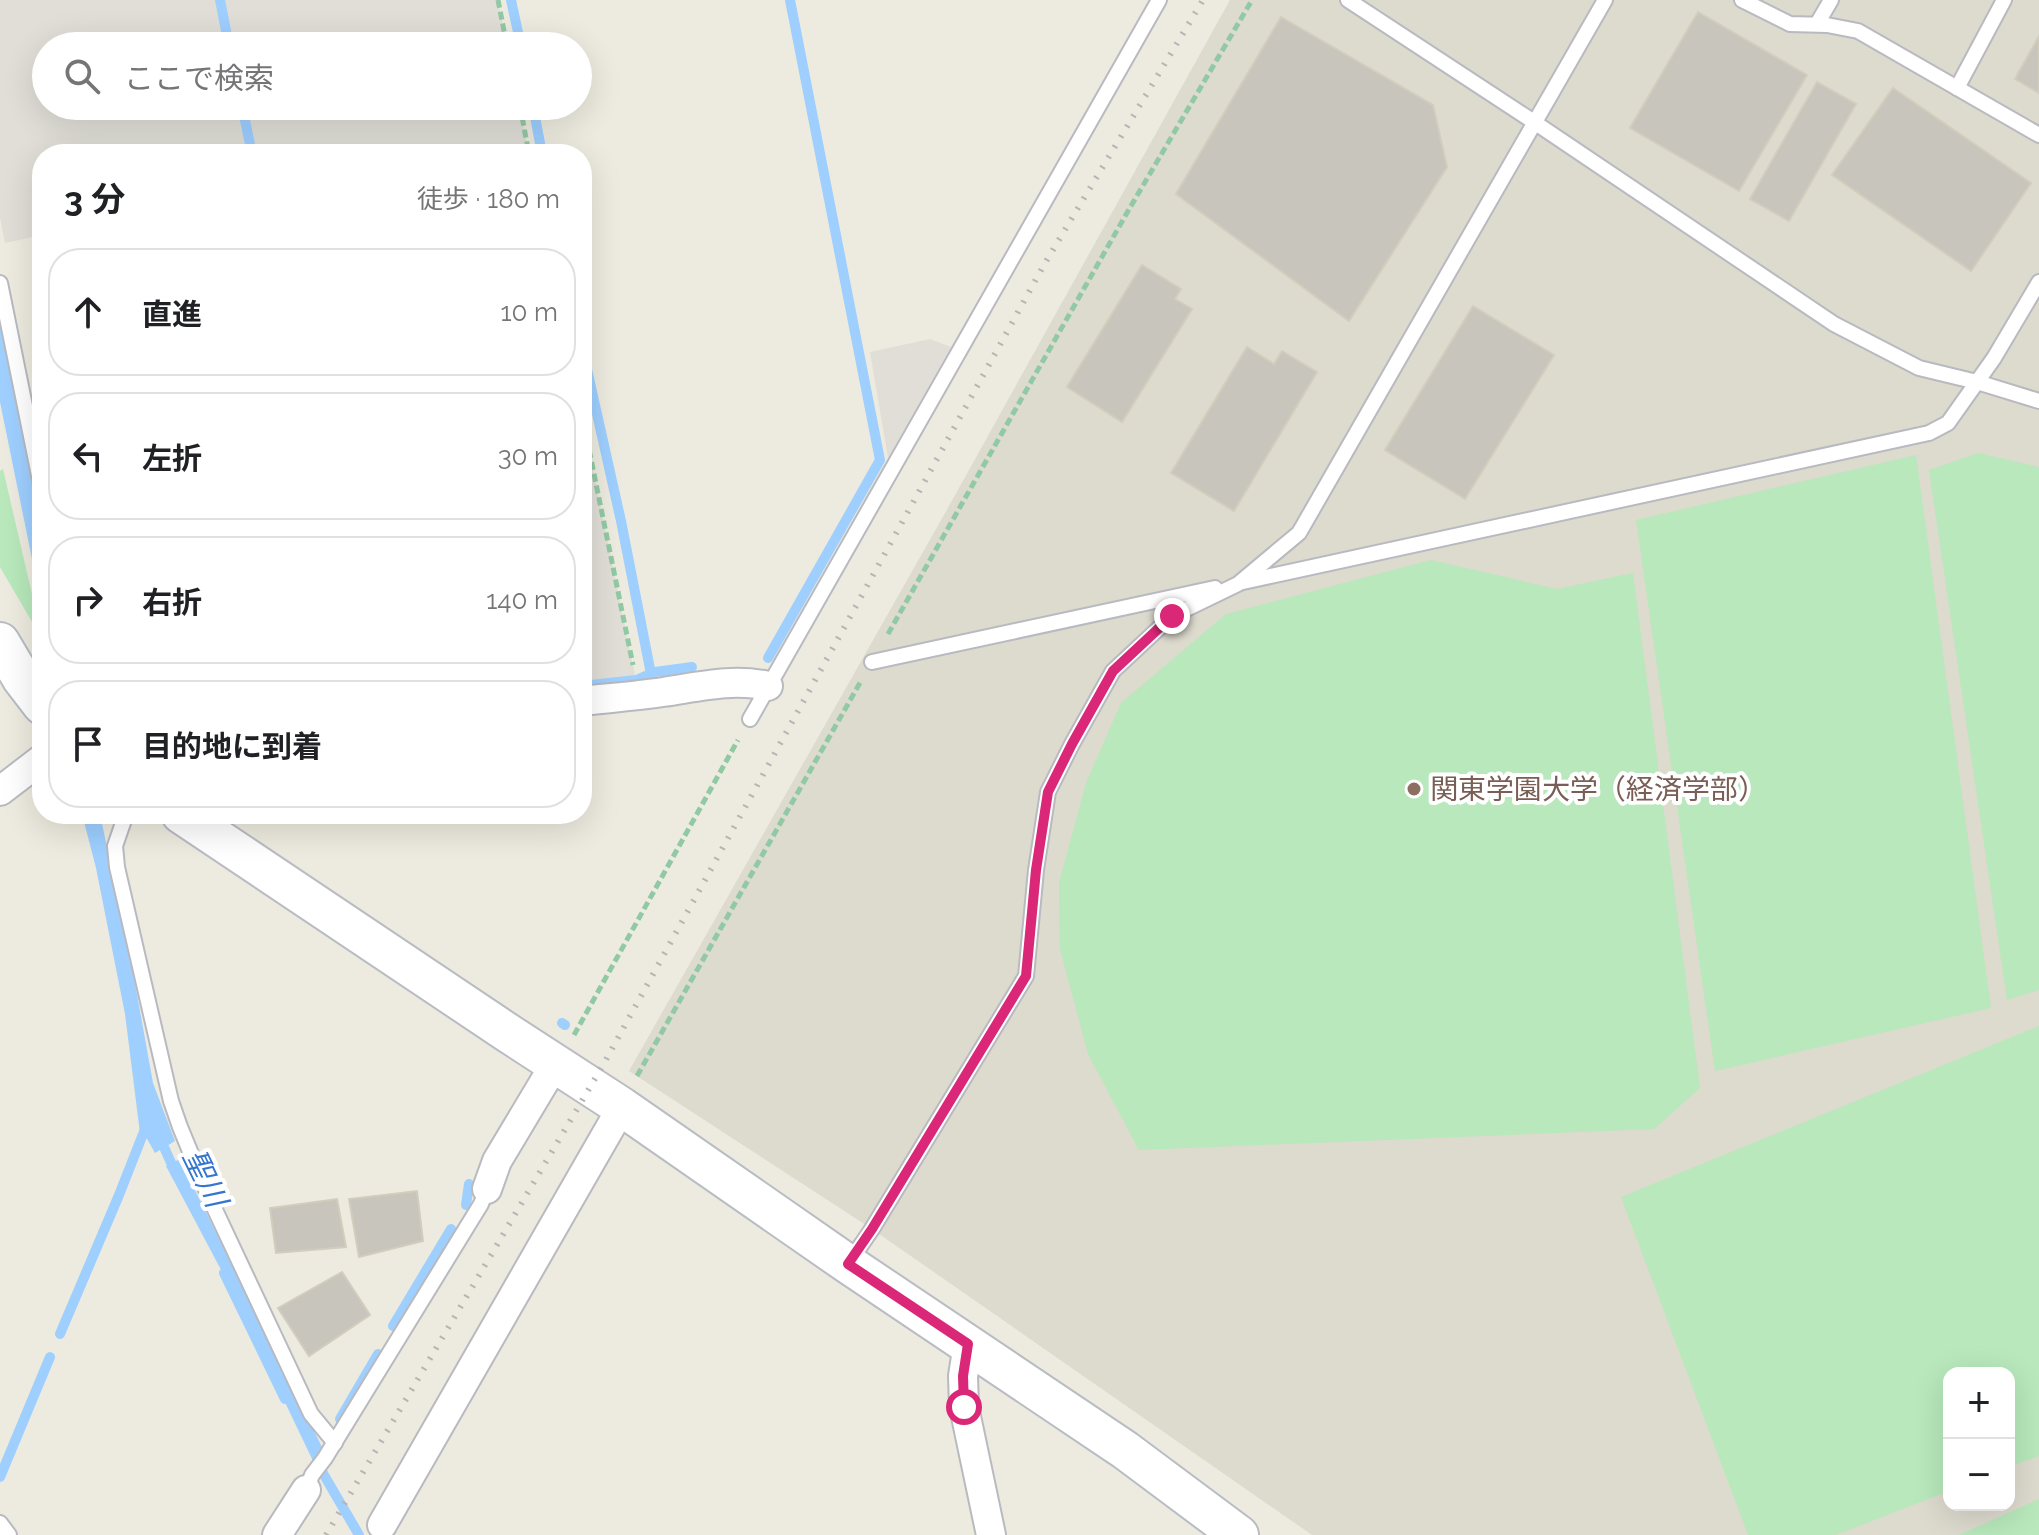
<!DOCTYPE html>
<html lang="ja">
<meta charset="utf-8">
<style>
body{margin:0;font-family:Raleway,"Noto Sans JP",sans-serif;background:#f6f6f6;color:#202124}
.controls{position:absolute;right:24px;bottom:24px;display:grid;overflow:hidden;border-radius:16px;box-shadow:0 8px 32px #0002}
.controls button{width:72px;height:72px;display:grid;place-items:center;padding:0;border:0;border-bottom:2px solid #e0e0e0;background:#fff;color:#202124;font:40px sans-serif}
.stop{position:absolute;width:24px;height:24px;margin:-18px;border:6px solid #db2777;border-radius:50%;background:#fff}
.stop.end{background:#db2777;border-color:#fff;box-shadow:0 2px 8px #0008}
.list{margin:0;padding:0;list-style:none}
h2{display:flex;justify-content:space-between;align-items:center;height:104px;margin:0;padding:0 32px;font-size:34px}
h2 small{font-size:26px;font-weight:400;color:#757577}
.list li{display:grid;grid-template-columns:52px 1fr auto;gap:24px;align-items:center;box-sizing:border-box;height:128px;margin:0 16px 16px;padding:0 16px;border:2px solid #e0e0e0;border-radius:32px}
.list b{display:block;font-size:30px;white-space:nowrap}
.list em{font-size:26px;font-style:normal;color:#757577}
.icon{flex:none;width:44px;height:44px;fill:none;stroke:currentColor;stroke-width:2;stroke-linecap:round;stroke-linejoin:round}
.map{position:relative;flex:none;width:2039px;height:1535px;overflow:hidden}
.search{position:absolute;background:#fff;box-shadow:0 8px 32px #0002;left:32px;top:32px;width:560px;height:88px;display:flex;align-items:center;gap:20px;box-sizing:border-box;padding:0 28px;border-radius:44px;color:#757577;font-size:30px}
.panel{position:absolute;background:#fff;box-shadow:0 8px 32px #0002;left:32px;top:144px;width:560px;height:680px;border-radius:32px}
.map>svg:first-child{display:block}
.industrial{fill:#e0ded7}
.education{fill:#dddace;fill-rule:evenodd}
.green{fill:#b8e8bb}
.water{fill:#9ecfff}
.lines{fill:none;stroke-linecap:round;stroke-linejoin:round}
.stream{stroke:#9ecfff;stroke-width:10}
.building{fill:#c8c5bc;stroke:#d2cdbd;stroke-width:2}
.lane-casing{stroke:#b8bac0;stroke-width:18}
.street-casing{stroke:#b8bac0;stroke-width:32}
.secondary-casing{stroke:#b8bcc3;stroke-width:42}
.path{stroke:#91c9a4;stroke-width:5;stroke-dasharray:8 4;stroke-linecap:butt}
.lane{stroke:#fff;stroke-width:14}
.street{stroke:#fff;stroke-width:28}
.secondary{stroke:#fff;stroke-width:38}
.rail{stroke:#b4b5b5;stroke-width:6;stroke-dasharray:2 10;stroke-linecap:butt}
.route{stroke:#db2777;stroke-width:10}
.education-dot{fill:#8d6e63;stroke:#fff;stroke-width:3}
.labels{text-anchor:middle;stroke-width:8;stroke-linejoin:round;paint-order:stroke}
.education-label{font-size:28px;fill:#785e54;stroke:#fff;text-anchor:start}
.water-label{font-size:30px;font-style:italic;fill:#3576ce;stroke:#fff}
</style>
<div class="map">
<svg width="2039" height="1535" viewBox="0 0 2039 1535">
<rect width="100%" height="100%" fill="#edebdf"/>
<g class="industrial">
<polygon points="0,0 498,0 507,46 46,46 46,106 520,106 529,154 42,154 42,235 5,243 0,218"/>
<polygon points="930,339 951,347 888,458 870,352"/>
<polygon points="582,415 635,675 624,683 582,687"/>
</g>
<path class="education" d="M1230,0H2039V1535H1312L872,1229L629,1071L949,506ZM1949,1373H2009V1505H1949Z"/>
<g class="green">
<polygon points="1978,453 2039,467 2039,990 2007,1000 1929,470"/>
<polygon points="1916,455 1991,1008 1715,1071 1636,520"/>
<polygon points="3,469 42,637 42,639 0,567 0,471"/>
<polygon points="1431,560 1557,589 1633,573 1700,1088 1654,1129 1139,1150 1088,1054 1060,949 1059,883 1086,783 1121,703 1226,614"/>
<polygon points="2039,1026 2039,1456 2009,1467 2009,1373 1949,1373 1949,1491 1836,1535 1748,1535 1621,1197"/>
<polygon points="2039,1499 2039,1535 1959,1535"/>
</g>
<g class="water">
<polygon points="0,323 42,532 42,608 0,402"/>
<polygon points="82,814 100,814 131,961 153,1083 175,1141 155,1153 146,1137 141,1141 125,1014 96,868"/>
<polygon points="184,1157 190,1180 322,1447 313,1461 228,1283 166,1166"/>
</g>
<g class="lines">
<g class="stream">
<polyline points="220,0 229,46"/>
<polyline points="511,0 521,46"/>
<polyline points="242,106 252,154"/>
<polyline points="533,106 542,154"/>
<polyline points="582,347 621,521 651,674"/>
<polyline points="768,658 880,460 790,0"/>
<polyline points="582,686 636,680 655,672 692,667"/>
<polyline points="562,1023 565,1025"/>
<polyline points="159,1136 177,1176"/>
<polyline points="466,1205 469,1184"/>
<polyline points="224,1273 285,1399"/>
<polyline points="393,1326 451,1229"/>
<polyline points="60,1334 119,1195 145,1129"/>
<polyline points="340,1419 378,1354"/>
<polyline points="317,1463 359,1535"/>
<polyline points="0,1477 50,1357"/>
</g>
</g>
<g class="building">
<polygon points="1698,12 1807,75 1739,191 1630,128"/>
<polygon points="1281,17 1433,105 1447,167 1349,321 1176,194"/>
<polygon points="2039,36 2039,93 2015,79"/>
<polygon points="1817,82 1856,104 1789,221 1750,199"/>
<polygon points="1893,88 2031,183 1971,271 1832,175"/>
<polygon points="1142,265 1181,289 1175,299 1192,309 1122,422 1067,387"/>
<polygon points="1473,306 1554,355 1465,499 1385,450"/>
<polygon points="1247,347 1274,364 1282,351 1317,372 1234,511 1171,473"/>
<polygon points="417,1191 423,1241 359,1257 349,1199"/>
<polygon points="337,1199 346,1247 276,1253 270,1208"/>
<polygon points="342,1272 370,1315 309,1356 278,1308"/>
</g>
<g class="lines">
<defs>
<g id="lane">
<polyline points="1348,0 1534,122 1834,324 1919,368 1977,382 2039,401"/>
<polyline points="1742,0 1790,24 1827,25 1858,31 2039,135"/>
<polyline points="1817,24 1831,0"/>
<polyline points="1957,88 2004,0"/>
<polyline points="0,283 42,490"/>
<polyline points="1243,582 1929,433 1948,423 1994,358 2039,282"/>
<polyline points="872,662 1215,588"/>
<polyline points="750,719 1159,0"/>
<polyline points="126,814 115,846 117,867 171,1101 180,1127 209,1197 311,1414 335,1443"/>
<polyline points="848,1264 872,1229 1026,976 1036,870 1048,792 1072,744 1113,671 1172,616 1238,584 1299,533 1605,0"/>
<polyline points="306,1490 312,1475 325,1458 481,1204 487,1189"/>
<polyline points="0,1523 9,1535"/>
</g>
<g id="street">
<path d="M582,701C609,698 636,696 663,692C698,687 733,678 768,686"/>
<polyline points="0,791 42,759"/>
<polyline points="487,1189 497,1161 555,1064"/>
<polyline points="968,1344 963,1376 964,1407 991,1535"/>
<polyline points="382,1525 622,1107"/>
<polyline points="277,1535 306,1490"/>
</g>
<g id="secondary">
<polyline points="0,642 22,679 42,705"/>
<polyline points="181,814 508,1033 622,1107 848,1264 1125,1450 1239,1535"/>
</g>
</defs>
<use href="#lane" class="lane-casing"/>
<use href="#street" class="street-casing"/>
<use href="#secondary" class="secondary-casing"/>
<g class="path">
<polyline points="498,0 507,46"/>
<polyline points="520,106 529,154"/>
<polyline points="582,415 633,665"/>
<polyline points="888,634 1128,211 1252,0"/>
<polyline points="574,1035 738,740"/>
<polyline points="637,1076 861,681"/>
</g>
<use href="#lane" class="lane"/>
<use href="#street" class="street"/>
<use href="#secondary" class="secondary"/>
<polyline class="rail" points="326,1535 603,1065 1045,263 1203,0"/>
</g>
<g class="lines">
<polyline class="route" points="964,1407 963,1376 968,1344 848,1264 872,1229 1026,976 1036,870 1048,792 1072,744 1113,671 1172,616"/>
</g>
<circle class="education-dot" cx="1414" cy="789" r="8"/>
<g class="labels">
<g class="education-label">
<text x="1430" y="799">関東学園大学（経済学部）</text>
</g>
<g class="water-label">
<text transform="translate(205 1178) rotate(64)" y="10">聖川</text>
</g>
</g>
</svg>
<div class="controls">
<button>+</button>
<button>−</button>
</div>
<div class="stop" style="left:964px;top:1407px"></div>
<div class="stop end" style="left:1172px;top:616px"></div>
<div class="search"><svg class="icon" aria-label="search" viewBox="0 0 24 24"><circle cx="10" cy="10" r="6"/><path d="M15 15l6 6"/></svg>ここで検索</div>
<section class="panel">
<h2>3 分<small>徒歩 · 180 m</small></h2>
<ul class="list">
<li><svg class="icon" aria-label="ahead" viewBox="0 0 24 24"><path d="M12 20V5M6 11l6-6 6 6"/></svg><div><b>直進</b></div><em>10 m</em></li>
<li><svg class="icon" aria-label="left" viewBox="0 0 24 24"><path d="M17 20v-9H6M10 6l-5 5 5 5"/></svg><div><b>左折</b></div><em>30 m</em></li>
<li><svg class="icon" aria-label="right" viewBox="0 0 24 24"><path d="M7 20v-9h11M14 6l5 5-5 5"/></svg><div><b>右折</b></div><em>140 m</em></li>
<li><svg class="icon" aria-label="arrive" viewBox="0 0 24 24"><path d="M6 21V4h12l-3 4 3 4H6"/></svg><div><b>目的地に到着</b></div></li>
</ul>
</section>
</div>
